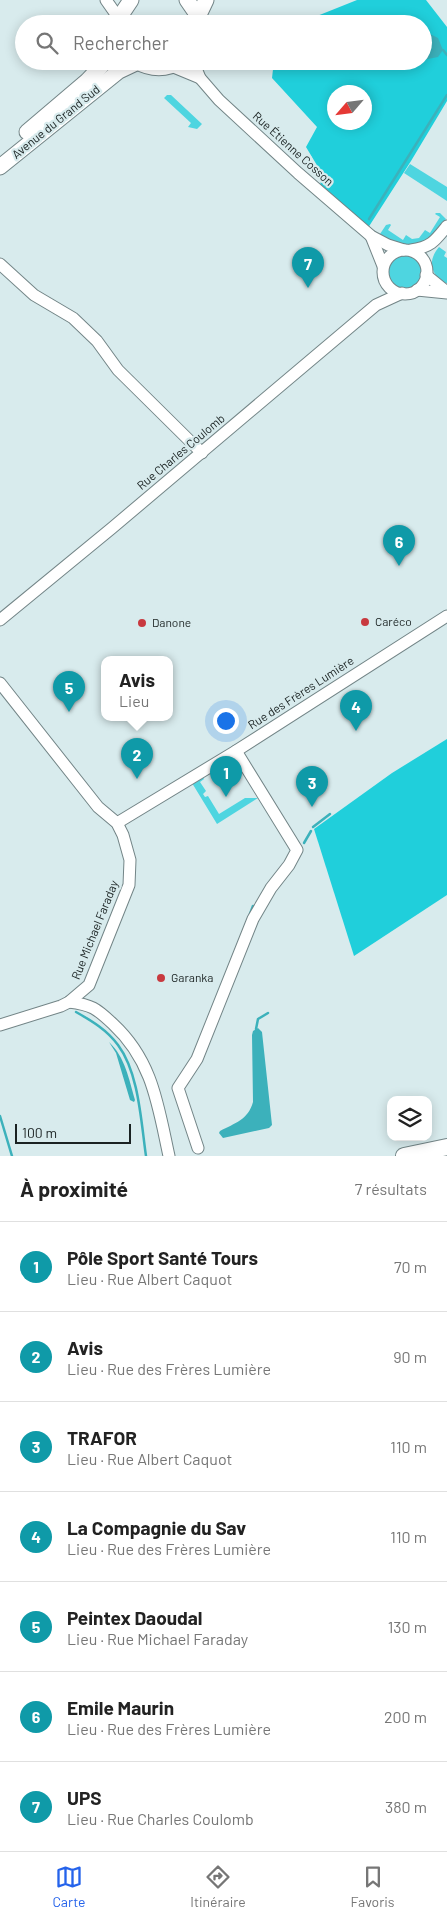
<!DOCTYPE html>
<html lang="fr">
<meta charset="utf-8">
<style>
body{margin:0;font-family:Barlow,sans-serif;background:#f2f2f2;color:#222}
.controls{position:absolute;right:15px;bottom:15px;display:grid;overflow:hidden;border-radius:10px;box-shadow:0 2px 12px #0003}
.controls button{width:45px;height:45px;display:grid;place-items:center;padding:0;border:0;border-bottom:1px solid #e0e0e0;background:#fff;color:#222;font:25px sans-serif}
.compass{position:absolute;left:327px;top:85px;width:45px;height:45px;border-radius:50%;background:#fff;box-shadow:0 2px 12px #0003;rotate:242deg}
.scale{position:absolute;left:15px;bottom:12px;width:116px;box-sizing:border-box;padding-left:5px;border:2px solid #1a2222;border-top:0;font-size:14px;line-height:18px;white-space:nowrap;color:#1a2222;-webkit-text-stroke:4px #d8ebed;paint-order:stroke}
.you{position:absolute;left:225px;top:720px;width:18px;height:18px;margin:-12px;border:4px solid #fff;border-radius:50%;background:#1a73e8;box-shadow:0 0 0 8px #1a73e833}
.badge{display:grid;place-items:center;width:32px;height:32px;border-radius:50%;background:#2563eb;color:#fff;font-size:16px;font-weight:700}
.pin{position:absolute;translate:-50% -41px;filter:drop-shadow(0 1px 2px #0008)}
.pin::after{content:'';position:absolute;top:26px;width:18px;height:15px;background:inherit;clip-path:polygon(0 0,100% 0,50% 100%)}
.popup{position:absolute;left:101px;top:656px;width:72px;height:65px;box-sizing:border-box;display:grid;place-content:center;border-radius:10px;background:#fff;filter:drop-shadow(0 1px 4px #0005);font-size:16px;white-space:nowrap;color:#767676}
.popup b{font-size:19px;color:#222}
.popup::after{content:'';position:absolute;left:50%;top:100%;margin-left:-10px;border:10px solid transparent;border-top-color:#fff}
.list{margin:0;padding:0;list-style:none}
h2{display:flex;justify-content:space-between;align-items:center;height:65px;margin:0;padding:0 20px;font-size:21px}
h2 small{font-size:16px;font-weight:400;color:#767676}
.list li{display:grid;grid-template-columns:32px 1fr auto;gap:15px;align-items:center;box-sizing:border-box;height:90px;padding:0 20px;border-top:1px solid #e0e0e0}
.list b{display:block;font-size:19px;white-space:nowrap}
.list p{margin:0;font-size:16px;white-space:nowrap;color:#767676}
.list em{font-size:16px;font-style:normal;color:#767676}
.icon{flex:none;width:28px;height:28px;fill:none;stroke:currentColor;stroke-width:2;stroke-linecap:round;stroke-linejoin:round}
.map{position:relative;flex:none;width:447px;height:1156px;overflow:hidden}
.search{position:absolute;background:#fff;box-shadow:0 2px 12px #0003;left:15px;right:15px;top:15px;height:55px;display:flex;align-items:center;gap:12px;box-sizing:border-box;padding:0 18px;border-radius:28px;color:#767676;font-size:19px}
.sheet{height:695px;background:#fff}
nav{display:flex;justify-content:space-around;align-items:center;box-sizing:border-box;height:70px;border-top:1px solid #e0e0e0;background:#fff;font-size:14px;color:#767676}
nav a{display:grid;justify-items:center;gap:2px}
nav .on{color:#2563eb}
.map>svg:first-child{display:block}
.green{fill:#4ed5e0}
.forest{fill:#20cfdb;fill-rule:evenodd}
.water{fill:#3cb1bb}
.lines{fill:none;stroke-linecap:round;stroke-linejoin:round}
.stream{stroke:#3cb1bb;stroke-width:2.5}
.minor-casing{stroke:#738587;stroke-width:13}
.major-casing{stroke:#738587;stroke-width:17}
.highway-casing{stroke:#738587;stroke-width:18}
.minor{stroke:#fff;stroke-width:11}
.major{stroke:#fff;stroke-width:15}
.highway{stroke:#fff;stroke-width:16}
.poi-dot{fill:#c8393f;stroke:#d8ebed;stroke-width:2}
.labels{text-anchor:middle;stroke-width:4.5;stroke-linejoin:round;paint-order:stroke}
.street-label{font-size:12px;fill:#1a2222;stroke:#d8ebed}
.poi-label{font-size:12px;fill:#1a2222;stroke:#d8ebed;text-anchor:start}
</style>
<div class="map">
<svg width="447" height="1156" viewBox="0 0 447 1156">
<rect width="100%" height="100%" fill="#d8ebed"/>
<g class="green">
<polygon points="167,95 171,95 202,124 197,129 188,127 191,123 164,98"/>
<polygon points="410,164 447,187 447,201 404,173"/>
<path d="M436,213H440L446,219C441,225 436,237 429,241C414,248 392,245 380,234L386,225L390,224L391,225L388,230L403,240L406,235L412,239L419,238L425,230L430,233L440,217L435,214Z"/>
<path d="M439,247L446,252L444,256L447,258V283H443C430,272 428,260 439,247Z"/>
<circle cx="405" cy="272" r="17"/>
<polygon points="203,777 204,779 200,782 206,791 203,794 205,797 208,796 219,814 245,798 258,798 217,824 192,783"/>
</g>
<g class="forest">
<path d="M357,0H426L447,27V101L411,161L366,231L320,192L321,172L306,147L317,127L272,78L274,61H423V24H297ZM334,92H364V122H334Z"/>
<polygon points="447,739 447,895 354,956 314,829 392,773"/>
</g>
<g class="water">
<polygon points="426,34 430,34 438,38 443,50 438,57 423,60 423,35"/>
<path d="M258,1028L262,1032L272,1125L269,1128L223,1138L219,1133L220,1131C235,1123 248,1120 253,1102L252,1035L253,1031Z"/>
<path d="M109,1042C125,1057 129,1079 135,1100L134,1102L130,1100L116,1053Z"/>
</g>
<g class="lines">
<g class="stream">
<polyline points="443,50 447,55"/>
<polyline points="369,219 447,95"/>
<polyline points="313,827 330,814"/>
<polyline points="304,843 311,831"/>
<polyline points="250,914 253,906"/>
<path d="M76,1012C92,1021 107,1030 118,1045C139,1073 141,1122 146,1156"/>
<polyline points="256,1029 258,1019 268,1013"/>
<polyline points="0,1116 12,1156"/>
</g>
<defs>
<g id="minor">
<polyline points="106,0 120,20"/>
<polyline points="193,61 200,78 219,100 298,173 371,236 388,245 404,250"/>
<polyline points="171,66 200,78"/>
<polyline points="371,236 383,266"/>
<path d="M411,250C431,247 435,241 447,226"/>
<circle cx="405" cy="272" r="22"/>
<polyline points="0,264 34,295 73,318 97,341 118,370 202,453"/>
<polyline points="426,275 447,292"/>
<polyline points="417,290 447,293"/>
<polyline points="0,620 112,528 376,305 402,293"/>
<polyline points="0,683 98,807 117,823 123,835 130,860 129,885 89,985 69,1002 61,1006 0,1025"/>
<polyline points="117,823 236,751 447,616"/>
<path d="M69,1002C92,1005 96,1008 113,1024C153,1061 158,1106 169,1156"/>
<polyline points="198,1148 178,1088 197,1059 253,919 271,888 289,865 297,850 236,751"/>
</g>
<g id="major">
<polyline points="187,0 196,13 198,24"/>
<polyline points="197,19 206,0"/>
<polyline points="119,24 123,12 131,0"/>
<path d="M136,61C151,70 167,70 181,61"/>
<polyline points="27,132 87,81 106,61"/>
<polyline points="0,167 119,71 138,62"/>
</g>
<polyline id="highway" points="404,1156 447,1147"/>
</defs>
<use href="#minor" class="minor-casing"/>
<use href="#major" class="major-casing"/>
<use href="#highway" class="highway-casing"/>
<use href="#minor" class="minor"/>
<use href="#major" class="major"/>
<use href="#highway" class="highway"/>
</g>
<g class="poi-dot">
<circle cx="365" cy="622" r="5"/>
<circle cx="142" cy="623" r="5"/>
<circle cx="161" cy="978" r="5"/>
</g>
<g class="labels">
<g class="street-label">
<text transform="translate(56 122) rotate(-39)" y="4">Avenue du Grand Sud</text>
<text transform="translate(293 149) rotate(42)" y="4">Rue Étienne Cosson</text>
<text transform="translate(181 452) rotate(-40)" y="4">Rue Charles Coulomb</text>
<text transform="translate(301 693) rotate(-33)" y="4">Rue des Frères Lumière</text>
<text transform="translate(95 930) rotate(-68)" y="4">Rue Michael Faraday</text>
</g>
<g class="poi-label">
<text x="375" y="626">Caréco</text>
<text x="152" y="627">Danone</text>
<text x="171" y="982">Garanka</text>
</g>
</g>
</svg>
<div class="controls">
<button><svg class="icon" aria-label="layers" viewBox="0 0 24 24"><path d="M12 4l9 5-9 5-9-5zM3 14l9 5 9-5"/></svg></button>
</div>
<svg class="compass" viewBox="-18 -18 36 36"><path d="M0-13l5 13h-10z" fill="#e53935"/><path d="M0 13l5-13h-10z" fill="#767676"/></svg>
<div class="scale">100 m</div>
<div class="you"></div>
<div class="pin badge" style="left:226px;top:797px;background:#0f9aa8">1</div>
<div class="pin badge" style="left:137px;top:779px;background:#0f9aa8">2</div>
<div class="popup"><b>Avis</b>Lieu</div>
<div class="pin badge" style="left:312px;top:807px;background:#0f9aa8">3</div>
<div class="pin badge" style="left:356px;top:731px;background:#0f9aa8">4</div>
<div class="pin badge" style="left:69px;top:712px;background:#0f9aa8">5</div>
<div class="pin badge" style="left:399px;top:566px;background:#0f9aa8">6</div>
<div class="pin badge" style="left:308px;top:288px;background:#0f9aa8">7</div>
<div class="search"><svg class="icon" aria-label="search" viewBox="0 0 24 24"><circle cx="10" cy="10" r="6"/><path d="M15 15l6 6"/></svg>Rechercher</div>
</div>
<section class="sheet">
<h2>À proximité<small>7 résultats</small></h2>
<ul class="list">
<li><span class="badge" style="background:#0f9aa8">1</span><div><b>Pôle Sport Santé Tours</b><p>Lieu · Rue Albert Caquot</p></div><em>70 m</em></li>
<li><span class="badge" style="background:#0f9aa8">2</span><div><b>Avis</b><p>Lieu · Rue des Frères Lumière</p></div><em>90 m</em></li>
<li><span class="badge" style="background:#0f9aa8">3</span><div><b>TRAFOR</b><p>Lieu · Rue Albert Caquot</p></div><em>110 m</em></li>
<li><span class="badge" style="background:#0f9aa8">4</span><div><b>La Compagnie du Sav</b><p>Lieu · Rue des Frères Lumière</p></div><em>110 m</em></li>
<li><span class="badge" style="background:#0f9aa8">5</span><div><b>Peintex Daoudal</b><p>Lieu · Rue Michael Faraday</p></div><em>130 m</em></li>
<li><span class="badge" style="background:#0f9aa8">6</span><div><b>Emile Maurin</b><p>Lieu · Rue des Frères Lumière</p></div><em>200 m</em></li>
<li><span class="badge" style="background:#0f9aa8">7</span><div><b>UPS</b><p>Lieu · Rue Charles Coulomb</p></div><em>380 m</em></li>
</ul>
</section>
<nav>
<a class="on"><svg class="icon" aria-label="map" viewBox="0 0 24 24"><path d="M3 6l6-2 6 2 6-2v14l-6 2-6-2-6 2zM9 4v14M15 6v14"/></svg>Carte</a>
<a><svg class="icon" aria-label="directions" viewBox="0 0 24 24"><path d="M12 3l9 9-9 9-9-9zM9 14v-3h6M13 9l2 2-2 2"/></svg>Itinéraire</a>
<a><svg class="icon" aria-label="saved" viewBox="0 0 24 24"><path d="M7 4h10v16l-5-4-5 4z"/></svg>Favoris</a>
</nav>
